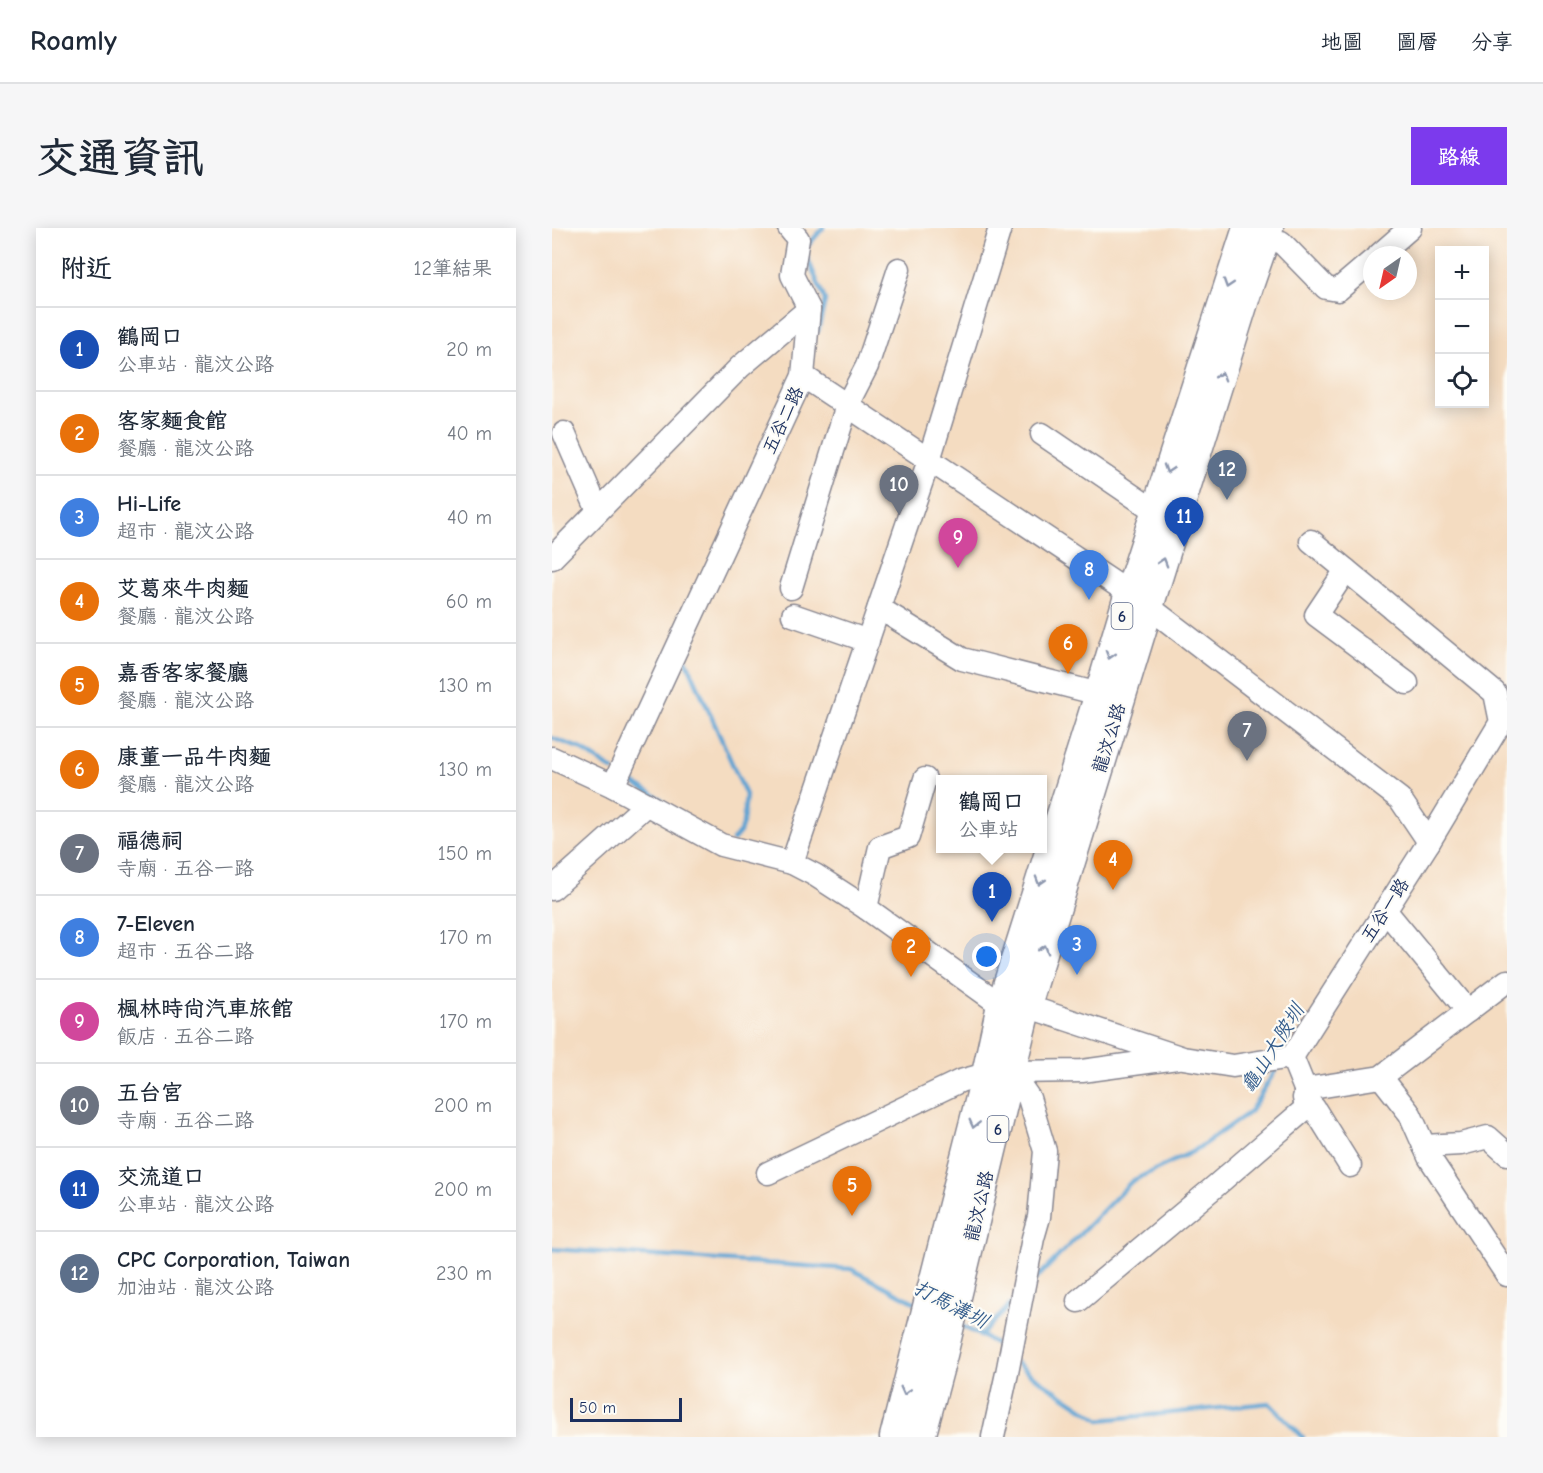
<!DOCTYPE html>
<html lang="zh-TW">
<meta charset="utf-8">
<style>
body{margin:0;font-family:"Comic Neue","LXGW WenKai TC",sans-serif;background:#f6f6f7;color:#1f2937}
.controls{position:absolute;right:18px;top:18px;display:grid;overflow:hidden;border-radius:0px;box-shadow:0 3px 15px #0003}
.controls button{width:54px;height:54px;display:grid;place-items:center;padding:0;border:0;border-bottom:2px solid #e0e1e3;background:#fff;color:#1f2937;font:30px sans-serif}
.compass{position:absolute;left:811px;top:18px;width:54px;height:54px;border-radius:50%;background:#fff;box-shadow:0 3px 15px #0003;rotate:214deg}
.scale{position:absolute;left:18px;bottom:15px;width:112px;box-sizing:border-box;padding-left:6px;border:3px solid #1b2f5e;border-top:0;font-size:16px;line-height:21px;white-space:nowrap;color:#1b2f5e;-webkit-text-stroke:4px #fdfcf7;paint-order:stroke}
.you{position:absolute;left:435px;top:729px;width:21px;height:21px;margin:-15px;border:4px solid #fff;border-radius:50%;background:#1a73e8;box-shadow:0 0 0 9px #1a73e833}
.badge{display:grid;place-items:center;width:39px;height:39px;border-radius:50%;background:#7c3aed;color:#fff;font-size:20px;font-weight:700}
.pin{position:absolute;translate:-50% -50px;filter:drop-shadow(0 2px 3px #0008)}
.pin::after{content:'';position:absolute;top:32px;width:21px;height:18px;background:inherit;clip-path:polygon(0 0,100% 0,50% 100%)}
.popup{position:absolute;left:384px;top:547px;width:111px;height:78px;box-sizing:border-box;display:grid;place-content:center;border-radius:0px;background:#fff;filter:drop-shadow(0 2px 4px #0005);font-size:20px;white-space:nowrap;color:#747a83}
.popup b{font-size:22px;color:#1f2937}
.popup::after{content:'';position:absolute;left:50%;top:100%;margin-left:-12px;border:12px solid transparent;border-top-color:#fff}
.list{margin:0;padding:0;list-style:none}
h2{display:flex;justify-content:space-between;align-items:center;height:78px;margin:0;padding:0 24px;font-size:26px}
h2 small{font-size:20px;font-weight:400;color:#747a83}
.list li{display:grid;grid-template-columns:39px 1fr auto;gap:18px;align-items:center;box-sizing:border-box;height:84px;padding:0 24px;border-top:2px solid #e0e1e3}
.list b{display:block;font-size:22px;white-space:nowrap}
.list p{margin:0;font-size:20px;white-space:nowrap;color:#747a83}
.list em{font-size:20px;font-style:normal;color:#747a83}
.icon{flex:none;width:33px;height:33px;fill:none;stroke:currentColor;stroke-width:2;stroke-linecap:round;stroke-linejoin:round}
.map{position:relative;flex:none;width:955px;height:1209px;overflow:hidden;border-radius:0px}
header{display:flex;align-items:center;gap:36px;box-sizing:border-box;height:84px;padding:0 30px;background:#fff;border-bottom:2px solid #e0e1e3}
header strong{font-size:28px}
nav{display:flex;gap:33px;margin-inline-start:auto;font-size:21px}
.intro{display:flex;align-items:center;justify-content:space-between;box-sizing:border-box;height:144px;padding:0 36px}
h1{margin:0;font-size:42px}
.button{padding:15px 27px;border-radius:0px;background:#7c3aed;color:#fff;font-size:21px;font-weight:700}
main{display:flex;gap:36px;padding:0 36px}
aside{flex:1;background:#fff;border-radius:0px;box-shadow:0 3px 15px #0003}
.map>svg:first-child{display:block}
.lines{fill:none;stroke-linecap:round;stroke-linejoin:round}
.stream{stroke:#5da2d2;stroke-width:4.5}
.minor-casing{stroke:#888690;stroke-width:25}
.major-casing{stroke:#888690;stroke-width:31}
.minor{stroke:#fff;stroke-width:22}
.major{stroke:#fff;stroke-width:28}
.oneway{stroke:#8d97ae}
.labels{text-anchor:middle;stroke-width:4.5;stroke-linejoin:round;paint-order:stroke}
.shield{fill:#fdfcf7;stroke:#5f6c8c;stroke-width:1.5}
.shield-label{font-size:16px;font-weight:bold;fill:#1b2f5e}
.street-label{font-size:18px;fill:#1b2f5e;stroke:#fdfcf7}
.water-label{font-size:20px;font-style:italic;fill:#355d8c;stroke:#fdfcf7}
</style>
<header>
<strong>Roamly</strong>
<nav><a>地圖</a><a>圖層</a><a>分享</a></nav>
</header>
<div class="intro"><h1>交通資訊</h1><a class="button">路線</a></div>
<main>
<aside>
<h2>附近<small>12筆結果</small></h2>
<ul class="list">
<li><span class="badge" style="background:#1a4fb4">1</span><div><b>鶴岡口</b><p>公車站 · 龍汶公路</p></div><em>20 m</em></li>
<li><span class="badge" style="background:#e8710a">2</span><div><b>客家麵食館</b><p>餐廳 · 龍汶公路</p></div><em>40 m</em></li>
<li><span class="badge" style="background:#3f7fe0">3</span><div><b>Hi-Life</b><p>超市 · 龍汶公路</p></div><em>40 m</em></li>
<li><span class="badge" style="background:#e8710a">4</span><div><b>艾葛來牛肉麵</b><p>餐廳 · 龍汶公路</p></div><em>60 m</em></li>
<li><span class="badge" style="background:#e8710a">5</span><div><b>嘉香客家餐廳</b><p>餐廳 · 龍汶公路</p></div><em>130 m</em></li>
<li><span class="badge" style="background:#e8710a">6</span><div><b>康董一品牛肉麵</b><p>餐廳 · 龍汶公路</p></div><em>130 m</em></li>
<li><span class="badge" style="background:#6b7280">7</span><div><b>福德祠</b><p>寺廟 · 五谷一路</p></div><em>150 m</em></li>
<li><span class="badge" style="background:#3f7fe0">8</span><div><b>7-Eleven</b><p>超市 · 五谷二路</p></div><em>170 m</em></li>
<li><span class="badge" style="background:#d1479c">9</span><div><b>楓林時尚汽車旅館</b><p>飯店 · 五谷二路</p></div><em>170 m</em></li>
<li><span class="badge" style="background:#6b7280">10</span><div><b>五台宮</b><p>寺廟 · 五谷二路</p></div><em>200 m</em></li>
<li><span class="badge" style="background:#1a4fb4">11</span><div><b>交流道口</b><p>公車站 · 龍汶公路</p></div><em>200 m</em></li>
<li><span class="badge" style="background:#5c6f8a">12</span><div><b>CPC Corporation, Taiwan</b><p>加油站 · 龍汶公路</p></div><em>230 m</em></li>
</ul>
</aside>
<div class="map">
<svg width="955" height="1209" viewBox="0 0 955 1209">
<rect width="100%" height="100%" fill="#fdfcf7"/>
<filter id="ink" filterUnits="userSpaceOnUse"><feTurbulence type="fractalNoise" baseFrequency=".0167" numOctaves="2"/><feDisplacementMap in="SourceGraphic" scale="12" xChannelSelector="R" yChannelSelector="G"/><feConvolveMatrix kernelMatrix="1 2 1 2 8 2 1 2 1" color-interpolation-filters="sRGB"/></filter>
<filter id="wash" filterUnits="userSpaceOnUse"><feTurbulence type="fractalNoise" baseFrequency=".008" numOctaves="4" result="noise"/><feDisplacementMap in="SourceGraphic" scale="24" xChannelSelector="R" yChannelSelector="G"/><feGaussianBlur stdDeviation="1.35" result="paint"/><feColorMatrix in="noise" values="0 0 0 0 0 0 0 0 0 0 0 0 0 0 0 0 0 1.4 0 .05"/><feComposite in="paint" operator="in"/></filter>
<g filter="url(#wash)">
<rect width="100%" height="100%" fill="#f4dcc1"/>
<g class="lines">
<g class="stream">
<polyline points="266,103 273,72 252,22 271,0"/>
<polyline points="132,427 194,567 191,595 188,604 181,612"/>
<polyline points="0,510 27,520 61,542"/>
<polyline points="73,550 110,572"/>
<polyline points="0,1021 299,1041 366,1076"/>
<polyline points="482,1053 580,953 642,923 698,884 726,838"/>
<polyline points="408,1097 443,1115 452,1123"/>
<polyline points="428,1108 459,1076"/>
<polyline points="465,1135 478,1146 548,1192 717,1175 751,1209"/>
</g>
</g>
</g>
<g filter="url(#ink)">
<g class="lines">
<defs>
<g id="minor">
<polyline points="729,14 774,60 786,62 820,33"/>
<polyline points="827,27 858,0"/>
<polyline points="251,148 577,365"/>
<polyline points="12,205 46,283"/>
<polyline points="490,206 603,283"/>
<polyline points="759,313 943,465 949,494 877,614"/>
<polyline points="0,330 188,139 257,81"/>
<polyline points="794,342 764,387 855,455"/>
<polyline points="239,360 295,177 315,138 347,41"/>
<polyline points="327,380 410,431 547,466"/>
<polyline points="241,387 316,413"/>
<polyline points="0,530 61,558 169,617 240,635 263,647 314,680 449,777"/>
<polyline points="61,558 251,148 257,81 240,47 246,11 237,0"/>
<polyline points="240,635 377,232 448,0"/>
<polyline points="0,661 95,576"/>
<polyline points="314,680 328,619 356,609 373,551"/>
<polyline points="833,682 916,783"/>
<polyline points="475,777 486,782 631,830 681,838 740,829 877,614 848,571 597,379"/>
<polyline points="740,829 753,861 829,849 955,753"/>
<polyline points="459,844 530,843 625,830"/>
<polyline points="829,849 858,886 877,929 955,1047"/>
<polyline points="752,870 762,880 798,938"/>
<polyline points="872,918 909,916 936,909 955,926"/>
<polyline points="216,945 408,853 434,846 459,844 477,870 493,923 487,989 481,1010 455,1145 441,1209"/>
<polyline points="526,1073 660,961 753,881 753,861"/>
</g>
<g id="major">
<polyline points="342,1209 434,846 449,777 547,466 577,365 695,0"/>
<polyline points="369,1209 391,1127 475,777 597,379 698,55 717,0"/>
</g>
</defs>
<use href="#minor" class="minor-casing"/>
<use href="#major" class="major-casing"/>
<use href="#minor" class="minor"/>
<use href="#major" class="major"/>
</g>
<defs><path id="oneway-chevron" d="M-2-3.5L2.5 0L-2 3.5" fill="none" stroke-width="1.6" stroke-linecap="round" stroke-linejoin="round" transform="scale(1.5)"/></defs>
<g class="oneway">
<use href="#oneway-chevron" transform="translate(676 56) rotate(108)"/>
<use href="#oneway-chevron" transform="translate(669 148) rotate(-73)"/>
<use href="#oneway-chevron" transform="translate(616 241) rotate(108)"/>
<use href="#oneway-chevron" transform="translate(611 334) rotate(-73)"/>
<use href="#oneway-chevron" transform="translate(558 427) rotate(107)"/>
<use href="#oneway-chevron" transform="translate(488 653) rotate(107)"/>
<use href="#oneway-chevron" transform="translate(492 721) rotate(-73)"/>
<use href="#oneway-chevron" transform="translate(422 896) rotate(104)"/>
<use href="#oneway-chevron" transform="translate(353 1163) rotate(104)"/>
</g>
</g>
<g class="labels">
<g class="shield">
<rect x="559.5" y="375" width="21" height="26" rx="4.5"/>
<rect x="435.5" y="888" width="21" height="26" rx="4.5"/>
</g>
<g class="shield-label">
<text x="570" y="394">6</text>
<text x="446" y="907">6</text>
</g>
<g class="street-label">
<text transform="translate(231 192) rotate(-65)" y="6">五谷二路</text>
<text transform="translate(557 510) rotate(-73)" y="6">龍汶公路</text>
<text transform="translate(833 682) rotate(-57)" y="6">五谷一路</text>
<text transform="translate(427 978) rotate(-77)" y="6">龍汶公路</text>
</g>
<g class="water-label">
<text transform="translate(720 820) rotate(-58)" y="7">龜山大陂圳</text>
<text transform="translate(399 1076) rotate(27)" y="7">打馬溝圳</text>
</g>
</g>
</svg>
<div class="controls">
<button>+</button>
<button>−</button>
<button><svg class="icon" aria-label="locate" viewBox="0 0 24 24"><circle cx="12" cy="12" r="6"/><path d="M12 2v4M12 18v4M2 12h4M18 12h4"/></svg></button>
</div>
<svg class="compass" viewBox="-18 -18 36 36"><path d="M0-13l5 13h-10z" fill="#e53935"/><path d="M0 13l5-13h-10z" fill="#747a83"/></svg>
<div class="scale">50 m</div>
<div class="you"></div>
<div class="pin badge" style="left:440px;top:694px;background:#1a4fb4">1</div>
<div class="popup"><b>鶴岡口</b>公車站</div>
<div class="pin badge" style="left:359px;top:749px;background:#e8710a">2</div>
<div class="pin badge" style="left:525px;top:747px;background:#3f7fe0">3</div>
<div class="pin badge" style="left:561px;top:662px;background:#e8710a">4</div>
<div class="pin badge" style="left:300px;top:988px;background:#e8710a">5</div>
<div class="pin badge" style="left:516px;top:446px;background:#e8710a">6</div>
<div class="pin badge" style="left:695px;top:533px;background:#6b7280">7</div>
<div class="pin badge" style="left:537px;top:372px;background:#3f7fe0">8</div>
<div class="pin badge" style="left:406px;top:340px;background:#d1479c">9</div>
<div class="pin badge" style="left:347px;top:287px;background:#6b7280">10</div>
<div class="pin badge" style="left:632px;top:319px;background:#1a4fb4">11</div>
<div class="pin badge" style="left:675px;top:272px;background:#5c6f8a">12</div>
</div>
</main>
